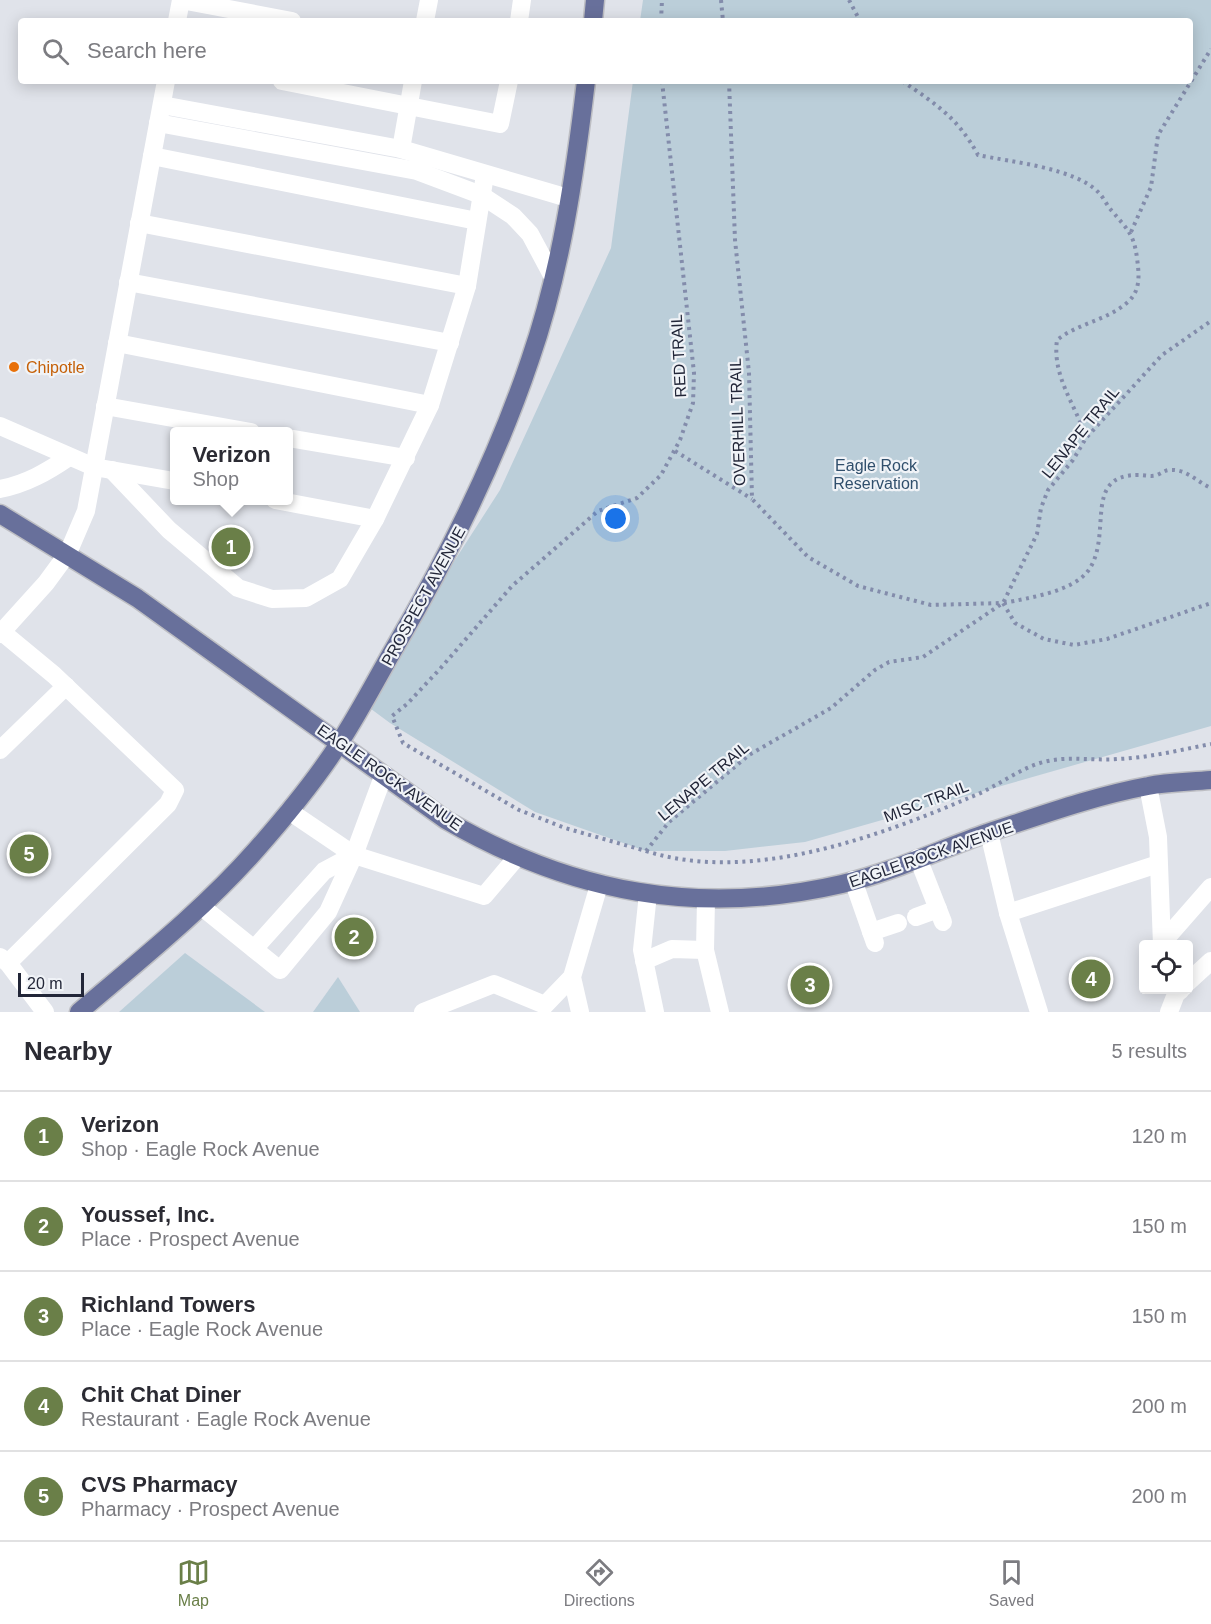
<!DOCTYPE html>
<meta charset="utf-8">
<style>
body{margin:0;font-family:Helvetica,sans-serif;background:#f7f7f7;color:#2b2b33}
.controls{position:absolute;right:18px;bottom:18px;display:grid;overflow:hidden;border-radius:6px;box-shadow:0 3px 15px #0003}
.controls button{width:54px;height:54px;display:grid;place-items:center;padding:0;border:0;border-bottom:2px solid #e1e1e2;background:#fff;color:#2b2b33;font:30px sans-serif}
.scale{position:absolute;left:18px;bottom:15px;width:66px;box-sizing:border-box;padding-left:6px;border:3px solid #222638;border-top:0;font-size:16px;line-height:21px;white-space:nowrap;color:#222638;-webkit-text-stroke:4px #f0f3f7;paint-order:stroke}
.you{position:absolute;left:616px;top:519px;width:21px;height:21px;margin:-15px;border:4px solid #fff;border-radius:50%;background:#1a73e8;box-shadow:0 0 0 9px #1a73e833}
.badge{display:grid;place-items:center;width:39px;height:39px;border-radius:50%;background:#6a7f48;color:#fff;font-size:20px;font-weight:700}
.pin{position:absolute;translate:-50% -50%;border:3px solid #fff;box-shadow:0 2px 6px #0006}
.popup{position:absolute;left:170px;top:427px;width:123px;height:78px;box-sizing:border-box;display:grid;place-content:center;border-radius:6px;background:#fff;filter:drop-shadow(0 2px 4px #0005);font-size:20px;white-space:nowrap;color:#7c7c81}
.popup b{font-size:22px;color:#2b2b33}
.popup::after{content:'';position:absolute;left:50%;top:100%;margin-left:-12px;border:12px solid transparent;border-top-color:#fff}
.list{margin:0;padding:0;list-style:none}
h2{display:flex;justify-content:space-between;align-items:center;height:78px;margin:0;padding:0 24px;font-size:26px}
h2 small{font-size:20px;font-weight:400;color:#7c7c81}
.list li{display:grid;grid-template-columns:39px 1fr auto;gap:18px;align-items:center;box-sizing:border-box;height:90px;padding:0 24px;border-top:2px solid #e1e1e2}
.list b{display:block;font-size:22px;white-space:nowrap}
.list p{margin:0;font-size:20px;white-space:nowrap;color:#7c7c81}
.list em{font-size:20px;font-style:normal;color:#7c7c81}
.icon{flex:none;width:33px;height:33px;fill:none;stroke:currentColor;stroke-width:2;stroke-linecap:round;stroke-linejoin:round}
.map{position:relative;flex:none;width:1211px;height:1012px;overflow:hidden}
.search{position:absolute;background:#fff;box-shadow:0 3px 15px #0003;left:18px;right:18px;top:18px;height:66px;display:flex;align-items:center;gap:15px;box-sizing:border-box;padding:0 21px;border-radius:6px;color:#7c7c81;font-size:22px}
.sheet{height:528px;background:#fff}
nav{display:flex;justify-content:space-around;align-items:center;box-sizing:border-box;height:84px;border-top:2px solid #e1e1e2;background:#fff;font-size:16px;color:#7c7c81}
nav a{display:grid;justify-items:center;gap:3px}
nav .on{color:#6a7f48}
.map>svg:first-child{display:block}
.green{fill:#bbced9}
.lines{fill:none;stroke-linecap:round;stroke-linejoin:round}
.major-casing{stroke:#bdbec3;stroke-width:21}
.path{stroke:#838cab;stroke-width:4;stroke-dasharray:3 4.5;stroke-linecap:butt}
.minor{stroke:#fff;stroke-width:18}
.major{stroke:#68709b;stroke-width:18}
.food-dot{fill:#e8710a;stroke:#f0f3f7;stroke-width:2}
.labels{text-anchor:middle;stroke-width:4.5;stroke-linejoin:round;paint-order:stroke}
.street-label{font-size:16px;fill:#222638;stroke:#f0f3f7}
.food-label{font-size:16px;fill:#c56008;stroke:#f0f3f7;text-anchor:start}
.park-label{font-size:16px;fill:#304f6c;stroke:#f0f3f7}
</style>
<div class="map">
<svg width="1211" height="1012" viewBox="0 0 1211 1012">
<rect width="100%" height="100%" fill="#e0e3ea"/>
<g class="green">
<polygon points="643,0 1211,0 1211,726 805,842 725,851 646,851 535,812 390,723 363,703 500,490 611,248 633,81 1190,81 1190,21 640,21"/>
<polygon points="185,953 265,1012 119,1012"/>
<polygon points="338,977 360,1012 313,1012"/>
</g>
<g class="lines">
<defs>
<g id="major">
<polyline points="593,21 595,0"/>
<path d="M0,514L137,598L446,820C572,893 699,917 842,884C892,872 939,850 987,833C1039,816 1094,796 1148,786C1168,782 1190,782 1211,780"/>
<path d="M79,1012C140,960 203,910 256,850C286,816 316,780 340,742C360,711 377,678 395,647C449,555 496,461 530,360C561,271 575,174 586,81"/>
</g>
</defs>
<use href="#major" class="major-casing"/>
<g class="path">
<polyline points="721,0 723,21"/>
<polyline points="849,0 860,21"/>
<polyline points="661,21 662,0"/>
<polyline points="662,81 694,373 693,403 680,440 661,475 637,498 598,511 512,586 439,670 407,704 392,716 403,743 519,810 565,828 646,851 669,822 749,755 831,708 875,670 889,662 923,657 1003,603 1037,534 1041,508 1048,490 1073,460 1086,438 1162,355 1211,321"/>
<polyline points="729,81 735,240 749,373 752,499 808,557 858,586 931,605 1003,603 1015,623 1044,639 1074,645 1107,639 1211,603"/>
<path d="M902,81C936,104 958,118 978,155C1011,162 1076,168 1099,193C1104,198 1107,206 1112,211C1127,229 1134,234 1137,258C1139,274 1141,289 1129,301C1109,320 1078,323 1057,340C1052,376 1075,404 1086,437"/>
<polyline points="1131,232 1151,187 1158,135 1211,49"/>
<polyline points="675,451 752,499"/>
<path d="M1004,603C1028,598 1072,592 1088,571C1114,535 1081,474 1139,475C1145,475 1152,477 1157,475C1162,473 1165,470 1170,470C1187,469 1197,482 1211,488"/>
<path d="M646,851C749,884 875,838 971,797C995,788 1015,771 1040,763C1066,755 1091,761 1117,759C1148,758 1180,750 1211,744"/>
</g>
<g class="minor">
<polyline points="181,0 292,21"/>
<polyline points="177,21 181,0"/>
<polyline points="425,21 429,0"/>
<polyline points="519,21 522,0"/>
<polyline points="282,81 500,124 509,81"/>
<polyline points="162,105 401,149 568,198"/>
<polyline points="158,123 417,171 481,195 513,216 530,234 553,277"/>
<polyline points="401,149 413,81"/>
<polyline points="152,156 477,221"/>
<polyline points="139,223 467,286"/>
<polyline points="128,282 450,343"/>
<polyline points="117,343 430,405"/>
<polyline points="105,406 251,432"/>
<polyline points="0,426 94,467 174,481"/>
<polyline points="288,438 406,458"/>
<polyline points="112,470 169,530 238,588 272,599 306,598 340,579 375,519 430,405 467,286 485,175"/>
<path d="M0,489C26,484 47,472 69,457"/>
<polyline points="275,500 375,519"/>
<polyline points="2,632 54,675 175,790 168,804 8,963"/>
<polyline points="0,634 46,583 68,553 86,511 166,81"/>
<polyline points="0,750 66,686"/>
<polyline points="1148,786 1158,837 1162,945"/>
<polyline points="289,811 354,855"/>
<polyline points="989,833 1008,913 1039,1012"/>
<polyline points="918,858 943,922"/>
<polyline points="853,880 875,943"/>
<polyline points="648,894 642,950 655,1012"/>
<polyline points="706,899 705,950 720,1012"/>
<polyline points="202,907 280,970 328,912 354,855 484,896 517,857"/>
<polyline points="1008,913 1158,864"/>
<polyline points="916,917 938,909"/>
<polyline points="871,932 898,923"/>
<polyline points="1162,943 1211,887"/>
<polyline points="254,949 324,871 354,855 384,774"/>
<polyline points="0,957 8,963 45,1012"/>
<polyline points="644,961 672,949 705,950"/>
<polyline points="1188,982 1211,961"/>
<polyline points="423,1012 494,984 545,1005 572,977"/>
<polyline points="580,1012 572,977 599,885"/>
<polyline points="1169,1012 1176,994 1181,990"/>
</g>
<use href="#major" class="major"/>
</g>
<circle class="food-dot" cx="14" cy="367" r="6"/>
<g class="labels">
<g class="street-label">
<text transform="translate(678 356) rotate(-93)" y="6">RED TRAIL</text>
<text transform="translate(737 422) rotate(-92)" y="6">OVERHILL TRAIL</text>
<text transform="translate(1080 432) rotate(-51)" y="6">LENAPE TRAIL</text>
<text transform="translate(423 596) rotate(-61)" y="6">PROSPECT AVENUE</text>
<text transform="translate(390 777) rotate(35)" y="6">EAGLE ROCK AVENUE</text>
<text transform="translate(703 781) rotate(-40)" y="6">LENAPE TRAIL</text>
<text transform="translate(926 801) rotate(-21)" y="6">MISC TRAIL</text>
<text transform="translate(931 854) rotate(-19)" y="6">EAGLE ROCK AVENUE</text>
</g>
<g class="food-label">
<text x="26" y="373">Chipotle</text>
</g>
<g class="park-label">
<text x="876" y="471">Eagle Rock<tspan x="876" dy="18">Reservation</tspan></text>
</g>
</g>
</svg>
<div class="controls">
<button><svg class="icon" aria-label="locate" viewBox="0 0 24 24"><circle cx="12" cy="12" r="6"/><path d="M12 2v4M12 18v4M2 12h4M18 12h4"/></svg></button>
</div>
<div class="scale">20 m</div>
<div class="you"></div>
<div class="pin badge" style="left:231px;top:547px">1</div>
<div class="popup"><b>Verizon</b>Shop</div>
<div class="pin badge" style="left:354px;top:937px">2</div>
<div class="pin badge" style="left:810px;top:985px">3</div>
<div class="pin badge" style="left:1091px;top:979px">4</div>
<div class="pin badge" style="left:29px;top:854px">5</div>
<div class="search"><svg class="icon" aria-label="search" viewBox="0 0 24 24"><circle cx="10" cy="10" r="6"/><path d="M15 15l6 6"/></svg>Search here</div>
</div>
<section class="sheet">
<h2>Nearby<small>5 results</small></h2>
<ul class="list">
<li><span class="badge">1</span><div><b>Verizon</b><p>Shop · Eagle Rock Avenue</p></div><em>120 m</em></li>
<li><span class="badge">2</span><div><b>Youssef, Inc.</b><p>Place · Prospect Avenue</p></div><em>150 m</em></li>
<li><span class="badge">3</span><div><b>Richland Towers</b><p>Place · Eagle Rock Avenue</p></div><em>150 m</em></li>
<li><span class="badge">4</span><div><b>Chit Chat Diner</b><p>Restaurant · Eagle Rock Avenue</p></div><em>200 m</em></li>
<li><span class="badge">5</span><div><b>CVS Pharmacy</b><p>Pharmacy · Prospect Avenue</p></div><em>200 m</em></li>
</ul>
</section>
<nav>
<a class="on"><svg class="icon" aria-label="map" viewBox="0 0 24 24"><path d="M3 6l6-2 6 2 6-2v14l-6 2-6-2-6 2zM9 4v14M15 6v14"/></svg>Map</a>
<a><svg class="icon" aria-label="directions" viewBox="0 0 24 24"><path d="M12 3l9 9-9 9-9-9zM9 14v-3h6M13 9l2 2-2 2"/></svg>Directions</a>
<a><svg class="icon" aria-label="saved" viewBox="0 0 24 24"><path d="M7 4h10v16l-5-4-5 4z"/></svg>Saved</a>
</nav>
